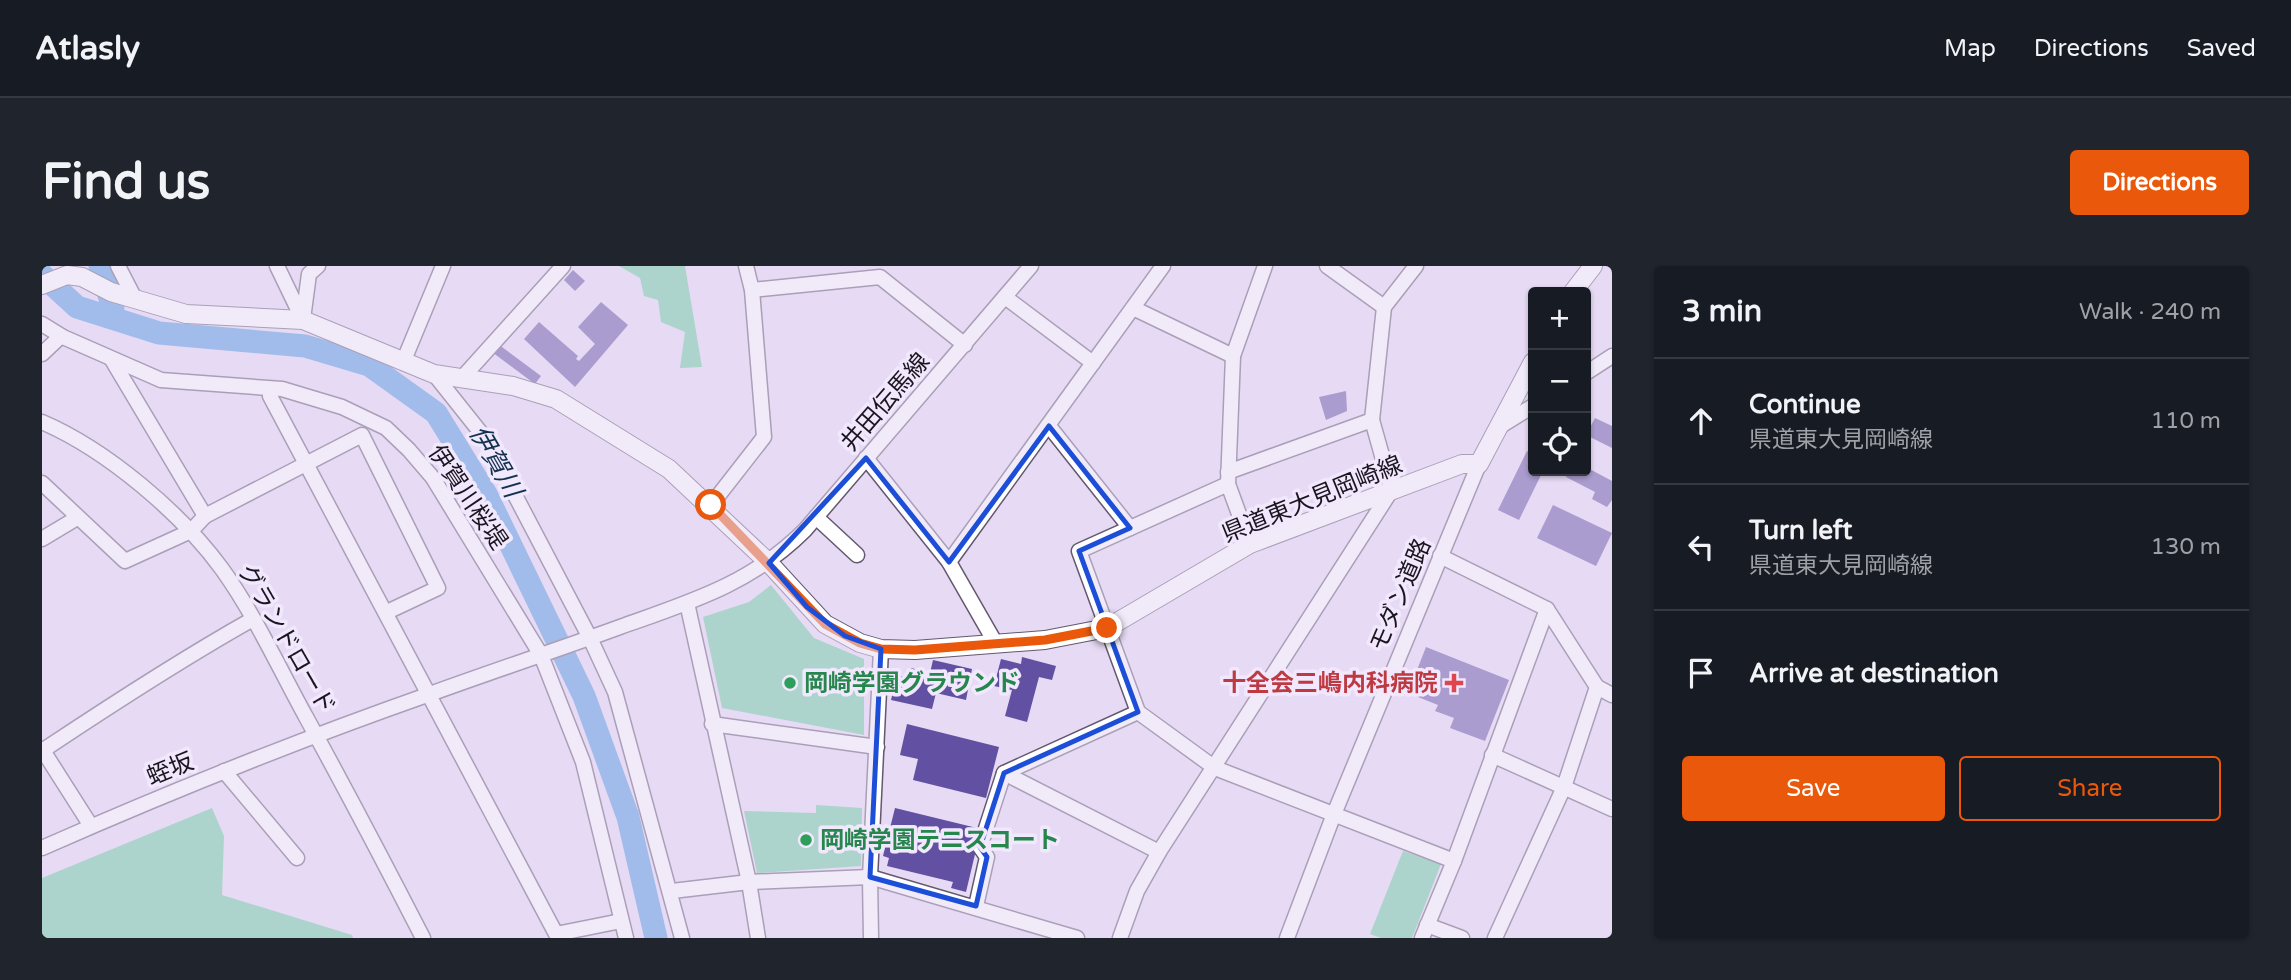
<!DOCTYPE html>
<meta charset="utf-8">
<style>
body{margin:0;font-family:"Varela Round","Noto Sans JP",sans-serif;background:#20242c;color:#f1f3f6}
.controls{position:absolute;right:21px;top:21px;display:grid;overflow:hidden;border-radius:7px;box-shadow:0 2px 5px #0004}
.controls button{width:63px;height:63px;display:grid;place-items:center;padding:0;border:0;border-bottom:2px solid #363941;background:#171b24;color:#f1f3f6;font:35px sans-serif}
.stop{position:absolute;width:21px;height:21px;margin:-16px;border:5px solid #ea580c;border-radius:50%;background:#fff}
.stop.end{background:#ea580c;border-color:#fff;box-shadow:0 2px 7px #0008}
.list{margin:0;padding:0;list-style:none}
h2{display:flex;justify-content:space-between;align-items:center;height:91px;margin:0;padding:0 28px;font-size:30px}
h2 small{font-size:23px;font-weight:400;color:#9ea1a6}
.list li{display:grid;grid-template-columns:46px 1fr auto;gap:21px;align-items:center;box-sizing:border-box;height:126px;padding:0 28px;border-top:2px solid #363941}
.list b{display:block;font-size:26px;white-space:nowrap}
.list p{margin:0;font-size:23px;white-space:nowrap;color:#9ea1a6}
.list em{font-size:23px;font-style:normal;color:#9ea1a6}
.actions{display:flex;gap:14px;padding:21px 28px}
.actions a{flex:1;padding:16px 0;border:2px solid #ea580c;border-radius:7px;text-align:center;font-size:24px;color:#ea580c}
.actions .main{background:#ea580c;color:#fff}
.icon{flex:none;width:38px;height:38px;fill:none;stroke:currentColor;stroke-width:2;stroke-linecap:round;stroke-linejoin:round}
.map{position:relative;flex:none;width:1570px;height:672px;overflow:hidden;border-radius:7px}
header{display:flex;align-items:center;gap:42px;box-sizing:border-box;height:98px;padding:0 35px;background:#171b24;border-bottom:2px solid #363941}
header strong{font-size:33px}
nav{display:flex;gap:38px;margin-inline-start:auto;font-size:24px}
.intro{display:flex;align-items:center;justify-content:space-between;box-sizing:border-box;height:168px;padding:0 42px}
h1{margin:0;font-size:49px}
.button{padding:18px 32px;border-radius:7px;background:#ea580c;color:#fff;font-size:24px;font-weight:700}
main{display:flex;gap:42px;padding:0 42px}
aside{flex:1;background:#171b24;border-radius:7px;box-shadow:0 2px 5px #0004}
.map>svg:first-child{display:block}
.green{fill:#66cc9b}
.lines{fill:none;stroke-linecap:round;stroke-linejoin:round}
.river{stroke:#4e98dd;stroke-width:23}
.building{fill:#6250a2}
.minor-casing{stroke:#63586e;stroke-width:17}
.major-casing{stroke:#63586e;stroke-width:20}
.minor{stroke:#fff;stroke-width:14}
.major{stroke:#fff;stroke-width:18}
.route{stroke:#ea580c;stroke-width:9}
.marked{fill:none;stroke:#1d4ed8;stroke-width:5;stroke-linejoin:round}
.leisure-dot{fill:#2e9e5b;stroke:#f2e8fd;stroke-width:2.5}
.health-dot{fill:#e0444e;stroke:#f2e8fd;stroke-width:2.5}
.labels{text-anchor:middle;stroke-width:7;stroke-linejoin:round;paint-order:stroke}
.street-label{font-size:24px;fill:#1a161f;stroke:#f2e8fd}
.leisure-label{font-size:24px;font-weight:bold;fill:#27864d;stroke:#f2e8fd;text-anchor:start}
.health-label{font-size:24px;font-weight:bold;fill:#be3a42;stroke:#f2e8fd;text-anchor:end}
.water-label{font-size:26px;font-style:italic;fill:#13324e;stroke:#f2e8fd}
</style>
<header>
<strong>Atlasly</strong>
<nav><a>Map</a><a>Directions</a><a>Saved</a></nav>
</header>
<div class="intro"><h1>Find us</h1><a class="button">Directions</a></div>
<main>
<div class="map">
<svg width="1570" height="672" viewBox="0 0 1570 672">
<rect width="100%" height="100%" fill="#e6daf4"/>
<g class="green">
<polygon points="577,0 643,0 660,101 638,102 643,66 619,56 616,34 602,30 598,12"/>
<polygon points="729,319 772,372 822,393 822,469 680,442 661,351 707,336"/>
<polygon points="774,539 820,542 819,600 715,607 702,545 774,547"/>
<polygon points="170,542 182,570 180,629 310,669 311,672 0,672 0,612"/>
<polygon points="1361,585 1399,598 1370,672 1339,672 1328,668"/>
</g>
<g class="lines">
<g class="river">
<polyline points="58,0 71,42"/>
<polyline points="0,9 35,41 117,67 263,80 327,99 394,147 444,228 542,430 586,551 614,672"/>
</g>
</g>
<g class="building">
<polygon points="531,4 543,15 533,25 522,14"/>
<polygon points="559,36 586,59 533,121 482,73 497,56 536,90 534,93 537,95 553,78 536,61"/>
<polygon points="456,78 499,110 493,118 450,86"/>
<polygon points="1304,125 1305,145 1284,154 1277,131"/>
<polygon points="1553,152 1570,160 1570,182 1544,169"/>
<polygon points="1485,185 1491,188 1491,205 1501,205 1477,254 1456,244"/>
<polygon points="1544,201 1570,215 1570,234 1565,241 1550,233 1553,226 1524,211 1527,205 1544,205"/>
<polygon points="1511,239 1570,267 1554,300 1495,272"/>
<polygon points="1384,381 1467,414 1443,475 1408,462 1412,452 1393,445 1396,439 1366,427"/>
<polygon points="980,391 1014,400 1010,414 997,411 985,456 963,450 970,424 952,420 959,393 979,398"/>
<polygon points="891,394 930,403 924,434 894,427 890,443 849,434 855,409 867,412 869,402 888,407"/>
<polygon points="865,458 957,481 944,532 871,514 876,493 858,489"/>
<polygon points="853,542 939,563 924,626 909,622 911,616 845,600 847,592 841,590"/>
</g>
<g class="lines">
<defs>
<g id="minor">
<polyline points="76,0 93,33"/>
<polyline points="235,0 261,54"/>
<polyline points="1285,0 1342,41"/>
<polyline points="710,24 838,11 923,79"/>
<polyline points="963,31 1051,97"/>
<polyline points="1091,42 1191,90"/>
<polyline points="261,53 267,8 276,0"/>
<polyline points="0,58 21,71 119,114 240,123 300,141 344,162 367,184 391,212 499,389 541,496 584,672"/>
<polyline points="0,88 19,70"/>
<polyline points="362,94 401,0"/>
<polyline points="1544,107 1570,90"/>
<polyline points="392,108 443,172 548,372 573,426 640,672"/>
<polyline points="420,112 521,0"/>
<polyline points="228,130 514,668 579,655"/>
<path d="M0,156C65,184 139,247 180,303C213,349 237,402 264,451C304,524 343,598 381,672"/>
<polyline points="1007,160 1088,262"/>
<polyline points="1457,161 1491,140"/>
<polyline points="824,192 907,296 954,378"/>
<polyline points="1186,206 1330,154"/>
<polyline points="0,217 83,295 149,265 163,250 70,94"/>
<polyline points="1186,218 1037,285 1096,446 1173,502 1412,595 1380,672"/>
<polyline points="669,239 722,171 710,24 704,0"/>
<polyline points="163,250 320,169 396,322 345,346"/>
<polyline points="774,251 815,289"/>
<polyline points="0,273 35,252"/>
<polyline points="1208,278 1186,218 1191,90 1223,0"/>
<polyline points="1398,290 1505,343 1555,421 1570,429"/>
<polyline points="907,296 1121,0"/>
<polyline points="645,337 707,616 716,672"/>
<polyline points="670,458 835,481"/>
<polyline points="0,483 49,560"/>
<path d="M0,485C69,439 138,394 211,353"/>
<polyline points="1450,489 1570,543"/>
<polyline points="182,505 255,592"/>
<polyline points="962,507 1117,586"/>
<path d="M0,582C127,526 257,474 388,428C451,405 515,384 578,361C648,336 709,318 763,264L989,0"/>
<polyline points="1412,595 1505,343"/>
<polyline points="630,625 707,616 828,611 1035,672"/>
<polyline points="934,640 945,591 938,581 962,507 1096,446"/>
<polyline points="1385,659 1420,672"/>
<polyline points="829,672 828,611 839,383"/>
<polyline points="1078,672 1095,625 1117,586 1347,228 1348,218 1330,154 1342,41 1374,0"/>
<polyline points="1245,672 1292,548 1437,198"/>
<polyline points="1453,672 1522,521 1555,421"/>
</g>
<g id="major">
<polyline points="0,19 25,9 40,11 69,26 144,48 261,54 392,108 471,120 514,133 627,203 727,297 783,358 818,377 839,383 873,384 1003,374 1065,362 1208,278 1420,198 1437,198 1491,96"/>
<polyline points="1531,26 1551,0"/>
</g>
</defs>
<use href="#minor" class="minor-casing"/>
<use href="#major" class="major-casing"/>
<use href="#minor" class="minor"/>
<use href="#major" class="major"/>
</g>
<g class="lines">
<polyline class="route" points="669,239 783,358 818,377 839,383 873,384 1003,374 1065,362"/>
</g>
<path d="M0 0H1570V672H0ZM1007,160L1088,262L1037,285L1096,446L962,507L938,581L945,591L934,640L828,611L839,383L803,370L765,341L727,297L824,192L907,296Z" fill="#e6daf4" fill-opacity=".55" fill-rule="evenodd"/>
<path class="marked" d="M1007,160L1088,262L1037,285L1096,446L962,507L938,581L945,591L934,640L828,611L839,383L803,370L765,341L727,297L824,192L907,296Z"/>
<g class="leisure-dot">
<circle cx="748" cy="417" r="7"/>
<circle cx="764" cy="574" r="7"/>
</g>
<path class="health-dot" d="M1408.5 406.5h7v7h7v7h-7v7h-7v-7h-7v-7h7z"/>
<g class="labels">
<g class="street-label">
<text transform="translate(843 136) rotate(-49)" y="8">井田伝馬線</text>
<text transform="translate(426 231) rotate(56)" y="8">伊賀川桜堤</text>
<text transform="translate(1270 233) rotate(-22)" y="8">県道東大見岡崎線</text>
<text transform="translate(1358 329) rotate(-67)" y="8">モダン道路</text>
<text transform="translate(245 373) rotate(60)" y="8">グランドロード</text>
<text transform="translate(128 503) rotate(-22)" y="8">蛭坂</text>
</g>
<g class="leisure-label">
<text x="762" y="425">岡崎学園グラウンド</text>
<text x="778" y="582">岡崎学園テニスコート</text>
</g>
<g class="health-label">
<text x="1396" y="425">十全会三嶋内科病院</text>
</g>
<g class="water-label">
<text transform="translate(454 195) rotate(60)" y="9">伊賀川</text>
</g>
</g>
</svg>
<div class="controls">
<button>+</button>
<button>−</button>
<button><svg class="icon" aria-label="locate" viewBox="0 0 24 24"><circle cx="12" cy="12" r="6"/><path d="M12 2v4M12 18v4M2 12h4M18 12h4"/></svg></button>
</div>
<div class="stop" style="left:669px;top:239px"></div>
<div class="stop end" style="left:1065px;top:362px"></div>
</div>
<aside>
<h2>3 min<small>Walk · 240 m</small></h2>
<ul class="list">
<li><svg class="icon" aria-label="ahead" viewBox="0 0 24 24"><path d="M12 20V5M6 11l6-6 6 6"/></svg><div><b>Continue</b><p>県道東大見岡崎線</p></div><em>110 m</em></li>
<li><svg class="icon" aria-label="left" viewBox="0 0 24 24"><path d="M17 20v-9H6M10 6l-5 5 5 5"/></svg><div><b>Turn left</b><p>県道東大見岡崎線</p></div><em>130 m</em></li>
<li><svg class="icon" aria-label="arrive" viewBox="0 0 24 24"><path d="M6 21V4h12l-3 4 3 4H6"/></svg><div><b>Arrive at destination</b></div></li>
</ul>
<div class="actions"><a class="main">Save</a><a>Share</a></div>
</aside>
</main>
